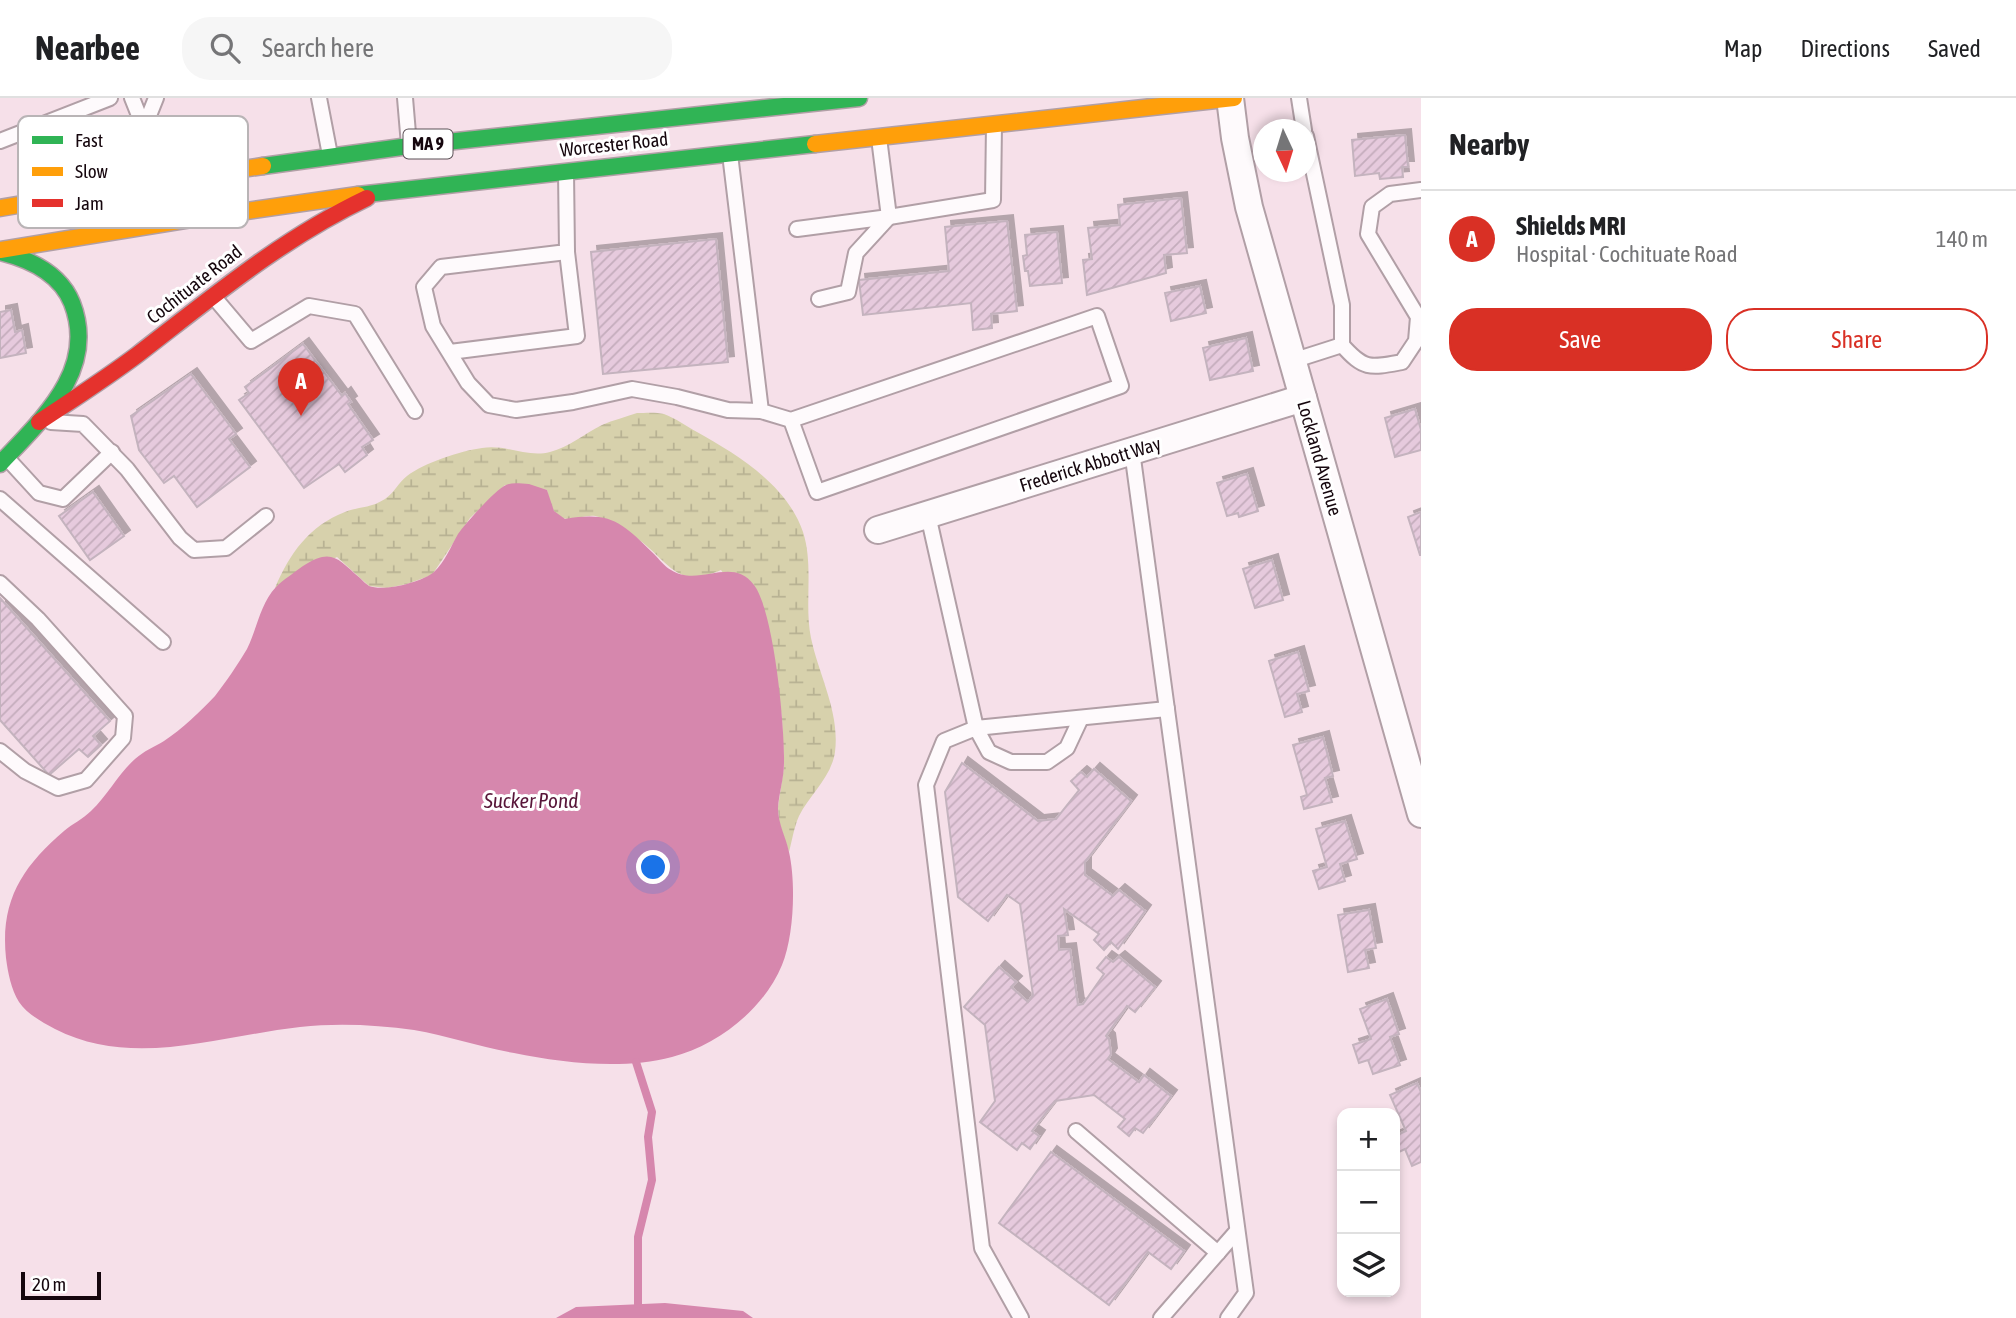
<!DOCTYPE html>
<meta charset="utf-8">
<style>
body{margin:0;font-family:"Asap Condensed",sans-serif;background:#f6f6f6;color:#202124}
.controls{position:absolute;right:21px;bottom:21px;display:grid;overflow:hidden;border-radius:14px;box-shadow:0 4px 10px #0003}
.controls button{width:63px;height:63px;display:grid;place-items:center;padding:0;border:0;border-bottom:2px solid #e0e0e0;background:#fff;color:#202124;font:35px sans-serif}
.compass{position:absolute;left:1253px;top:21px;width:63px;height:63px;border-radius:50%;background:#fff;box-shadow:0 4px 10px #0003;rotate:176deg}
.scale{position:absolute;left:21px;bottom:18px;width:80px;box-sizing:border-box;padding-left:7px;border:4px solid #15060d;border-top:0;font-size:19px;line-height:24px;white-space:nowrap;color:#15060d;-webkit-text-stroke:5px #fff;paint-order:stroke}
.you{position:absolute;left:654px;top:770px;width:24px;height:24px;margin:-18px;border:5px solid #fff;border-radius:50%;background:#1a73e8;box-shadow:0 0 0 10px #1a73e833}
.badge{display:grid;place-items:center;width:46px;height:46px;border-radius:50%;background:#d93025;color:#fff;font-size:23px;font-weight:700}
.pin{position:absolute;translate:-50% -58px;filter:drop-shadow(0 2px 4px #0008)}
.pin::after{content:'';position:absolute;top:37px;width:24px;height:21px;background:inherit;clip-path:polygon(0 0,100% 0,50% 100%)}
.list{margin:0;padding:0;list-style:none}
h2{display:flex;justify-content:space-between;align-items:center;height:91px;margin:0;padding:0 28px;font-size:30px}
h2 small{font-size:23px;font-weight:400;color:#757577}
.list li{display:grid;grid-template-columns:46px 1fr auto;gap:21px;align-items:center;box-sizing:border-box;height:98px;padding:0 28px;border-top:2px solid #e0e0e0}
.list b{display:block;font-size:26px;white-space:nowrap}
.list p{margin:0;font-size:23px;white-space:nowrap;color:#757577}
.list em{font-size:23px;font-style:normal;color:#757577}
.actions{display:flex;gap:14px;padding:21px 28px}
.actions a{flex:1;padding:16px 0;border:2px solid #d93025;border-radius:28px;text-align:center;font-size:24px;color:#d93025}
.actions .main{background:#d93025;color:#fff}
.icon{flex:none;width:38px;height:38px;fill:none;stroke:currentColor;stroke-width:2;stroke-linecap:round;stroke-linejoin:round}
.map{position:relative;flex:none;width:1421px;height:1220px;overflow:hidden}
header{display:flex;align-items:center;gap:42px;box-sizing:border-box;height:98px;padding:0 35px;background:#fff;border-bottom:2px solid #e0e0e0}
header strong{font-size:33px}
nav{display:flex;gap:38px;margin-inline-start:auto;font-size:24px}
.search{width:490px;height:63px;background:#f6f6f6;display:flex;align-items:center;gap:18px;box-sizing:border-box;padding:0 24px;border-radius:28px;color:#757577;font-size:26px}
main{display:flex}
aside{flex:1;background:#fff}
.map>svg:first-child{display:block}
.wetland{fill:url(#wetland-marsh)}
.water{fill:#d687ad}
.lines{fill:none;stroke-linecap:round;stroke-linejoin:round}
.stream{stroke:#d687ad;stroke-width:8}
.building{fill:url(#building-hatch);stroke:#c4b3be;stroke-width:2;filter:url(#shadow)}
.lane-casing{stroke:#b19fa6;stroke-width:18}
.street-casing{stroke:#b19fa6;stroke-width:30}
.fast-casing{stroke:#b19fa6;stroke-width:19}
.slow-casing{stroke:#b19fa6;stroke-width:19}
.jam-casing{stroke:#b19fa6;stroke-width:19}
.lane{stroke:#fefafc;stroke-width:14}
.street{stroke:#fefafc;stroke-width:26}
.fast{stroke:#30b455;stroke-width:16}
.slow{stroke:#ff9f0a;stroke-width:16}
.jam{stroke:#e5322d;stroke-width:16}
.labels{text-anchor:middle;stroke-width:6;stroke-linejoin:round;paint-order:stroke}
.shield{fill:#fff;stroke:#5b5156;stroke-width:2}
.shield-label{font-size:18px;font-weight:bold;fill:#15060d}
.street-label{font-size:19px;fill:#15060d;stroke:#fff}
.water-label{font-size:21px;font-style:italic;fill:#581639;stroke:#fff}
.key{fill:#fff;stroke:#b9b4b6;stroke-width:2}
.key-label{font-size:19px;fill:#15060d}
</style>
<header>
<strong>Nearbee</strong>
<div class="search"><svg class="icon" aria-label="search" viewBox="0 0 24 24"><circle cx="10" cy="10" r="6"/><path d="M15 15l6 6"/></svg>Search here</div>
<nav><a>Map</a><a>Directions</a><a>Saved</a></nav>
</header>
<main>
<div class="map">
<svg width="1421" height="1220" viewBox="0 0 1421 1220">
<defs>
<pattern id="wetland-marsh" width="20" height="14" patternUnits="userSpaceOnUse" patternTransform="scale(1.75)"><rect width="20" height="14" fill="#d7d1ac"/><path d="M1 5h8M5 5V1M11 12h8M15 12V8" fill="none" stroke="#b8b293"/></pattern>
<pattern id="building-hatch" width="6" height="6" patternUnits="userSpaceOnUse" patternTransform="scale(1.75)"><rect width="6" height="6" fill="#e6cadd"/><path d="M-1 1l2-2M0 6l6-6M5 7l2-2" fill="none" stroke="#c4acbc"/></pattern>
<filter id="shadow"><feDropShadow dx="6" dy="-6" stdDeviation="0" flood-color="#0004"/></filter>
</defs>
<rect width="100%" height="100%" fill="#f6e0e9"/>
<path class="wetland" d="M637,315C645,315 656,314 664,316C675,320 686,328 697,334C738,357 787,387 803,434C814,468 804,506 811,540C819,578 840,614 835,654C831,680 810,696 799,718C794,729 792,743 789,754L779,724L778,709L784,669L782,620L771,544L721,472C678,491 671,467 642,444C630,435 613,425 599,419C586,414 569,427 557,417C551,411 549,400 547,392L505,387L470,420L432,477L407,486L387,490L369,488L337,459L275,490C290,455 309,428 345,414C360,408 369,411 385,401C394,395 399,384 407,378C424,365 460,353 482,350C507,346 527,360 550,354C569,349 584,336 602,327C613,322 626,319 637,315Z"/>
<g class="water">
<path d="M529,386L547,392L554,413L565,421C612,413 622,425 654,456C660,462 664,468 671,472C699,490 732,457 754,487C774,513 785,630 784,665C784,680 779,695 778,710C778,726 786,739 789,754C796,785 794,838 782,867C764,911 718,947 672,959C623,972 563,965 514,955C480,949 448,938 414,932C377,927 338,925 300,929C219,938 133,971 55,931C42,924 27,916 19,904C11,891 8,875 6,860C0,803 22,769 64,733C72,726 83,721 91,713C108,697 118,676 135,661C144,653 154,649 164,643C182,631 200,614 215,598C226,584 238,566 247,551C257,531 260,506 276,489C283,482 295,474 303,468C332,449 338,461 360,480C363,483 366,486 369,488C384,494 422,484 434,474C445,464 451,448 458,436C465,426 496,391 506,387C513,384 521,386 529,386Z"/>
<polygon points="665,1205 743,1213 753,1220 556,1220 576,1209"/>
</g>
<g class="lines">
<polyline class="stream" points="636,964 652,1014 648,1039 652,1082 638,1139 638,1206"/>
</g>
<g class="building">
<polygon points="1405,37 1408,69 1402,69 1403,79 1380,81 1379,75 1355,78 1352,42"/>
<polygon points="1181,100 1187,155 1164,157 1166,175 1087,197 1083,162 1092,161 1088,130 1120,127 1118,107"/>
<polygon points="1007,123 1017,213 991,216 992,230 973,232 971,205 863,217 859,182 949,173 945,129"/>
<polygon points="1057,134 1062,185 1030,188 1028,173 1025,173 1023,158 1027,157 1025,137"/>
<polygon points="716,141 728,264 603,276 591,154"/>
<polygon points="1200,188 1206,215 1171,223 1165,195"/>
<polygon points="11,212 15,234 22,232 26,255 0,260 0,214"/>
<polygon points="1246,240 1253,273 1210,282 1203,250"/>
<polygon points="303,246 342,298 345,295 351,304 348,306 373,342 362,349 367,357 345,374 339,366 304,390 239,302 249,295 245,289"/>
<polygon points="191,276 236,336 229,341 250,369 197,409 174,378 164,385 139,352 131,318"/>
<polygon points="1415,311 1421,332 1421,352 1395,359 1385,320"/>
<polygon points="1247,376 1258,413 1239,419 1238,415 1227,418 1217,385"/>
<polygon points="93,394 124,438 90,462 59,418"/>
<polygon points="1421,414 1421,457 1420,457 1408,419"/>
<polygon points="1272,462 1283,502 1255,510 1243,471"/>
<polygon points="0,500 110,623 93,638 101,647 88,659 79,651 49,677 0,622"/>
<polygon points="1298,554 1309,593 1297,596 1302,614 1285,619 1269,563"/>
<polygon points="1323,639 1333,678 1325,680 1332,704 1304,711 1301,699 1307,697 1293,647"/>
<polygon points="962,665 1038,723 1056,721 1079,692 1071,683 1081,674 1087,679 1094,671 1131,703 1085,764 1085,777 1113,798 1119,792 1145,813 1118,851 1111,844 1104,852 1094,842 1099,836 1064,811 1068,837 1058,838 1059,852 1070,851 1078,907 1083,906 1104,876 1097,870 1106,859 1113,864 1119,859 1155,889 1135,914 1127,908 1106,938 1109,941 1111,956 1108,961 1139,984 1144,977 1171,998 1143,1035 1135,1030 1129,1038 1118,1029 1125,1021 1094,997 1055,1003 1032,1033 1039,1038 1030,1051 1022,1045 1017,1052 980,1024 995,1003 985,927 964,909 999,869 1016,884 1011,889 1028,904 1033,897 1020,806 1007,797 988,823 958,799 945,694"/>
<polygon points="1345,723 1357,761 1340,766 1345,783 1319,791 1313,773 1327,769 1316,731"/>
<polygon points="1369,812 1376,850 1365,852 1369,870 1348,874 1338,817"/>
<polygon points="1387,901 1399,936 1390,939 1400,967 1373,976 1368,962 1359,965 1353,947 1371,941 1360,911"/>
<polygon points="1417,985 1421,994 1421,1064 1412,1068 1405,1051 1395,1056 1395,1038 1406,1033 1390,997"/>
<polygon points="1051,1054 1184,1153 1171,1171 1148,1154 1109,1207 999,1125"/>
</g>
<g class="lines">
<defs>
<g id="lane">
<polyline points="132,0 144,30 153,83"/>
<polyline points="319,0 330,57"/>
<polyline points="405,0 409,47"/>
<polyline points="1299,0 1304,32"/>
<polyline points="144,30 156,0"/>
<path d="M1306,38L1342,207V247C1364,272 1370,270 1402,264L1416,243L1418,219L1368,136L1372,109L1390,96L1421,92"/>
<polyline points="879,40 889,119 993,102 994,27"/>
<polyline points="0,43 110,0"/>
<polyline points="730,56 761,313 791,322 1097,218 1121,288 817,394 791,322"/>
<polyline points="566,74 567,154 441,169 424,189 433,228 468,285 489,307 516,312 573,304 632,291 677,299 728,312 761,313"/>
<polyline points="797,131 889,119 856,155 848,194 819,201"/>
<polyline points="213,198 251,243 309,208 355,216 415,313"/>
<polyline points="450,254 577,238 567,154"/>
<polyline points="1292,263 1342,247"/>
<polyline points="51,324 83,326 127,371 180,440 194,452 226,450 266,418"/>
<polyline points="1132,353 1246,1195 1228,1220"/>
<polyline points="6,359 39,395 63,401 112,354"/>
<polyline points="0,401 163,544"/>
<polyline points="928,417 976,630 1167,611"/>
<polyline points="0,485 38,521 125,618 123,640 86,682 58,690 25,673 0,653"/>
<polyline points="1076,1033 1218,1155"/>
<polyline points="1021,1220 982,1150 926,687 944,643 976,630 989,654 1011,664 1047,664 1067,650 1081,620"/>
<polyline points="1161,1220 1237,1133"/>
</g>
<g id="street">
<polyline points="1230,0 1235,40 1249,109 1421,716"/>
<polyline points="878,432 1303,300"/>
</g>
<g id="fast">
<polyline points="263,68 409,48 859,0"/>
<polyline points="358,97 815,46"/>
<path d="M0,154C29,161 60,175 72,205C98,272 42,321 0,366"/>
</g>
<g id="slow">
<polyline points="815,46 1234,0"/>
<polyline points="0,110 153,84 263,68"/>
<polyline points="0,152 191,121 358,97"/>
</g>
<path id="jam" d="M39,324C72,302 105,281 137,257C211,200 281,141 367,100"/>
</defs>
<use href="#lane" class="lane-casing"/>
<use href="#street" class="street-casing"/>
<use href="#fast" class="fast-casing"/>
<use href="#slow" class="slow-casing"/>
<use href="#jam" class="jam-casing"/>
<use href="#lane" class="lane"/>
<use href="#street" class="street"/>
<use href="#fast" class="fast"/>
<use href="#slow" class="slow"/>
<use href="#jam" class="jam"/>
</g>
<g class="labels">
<rect class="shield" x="403.5" y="31.5" width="49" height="29" rx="5"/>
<g class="shield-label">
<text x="428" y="52">MA 9</text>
</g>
<g class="street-label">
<text transform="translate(614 46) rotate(-6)" y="7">Worcester Road</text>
<text transform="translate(194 186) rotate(-38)" y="7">Cochituate Road</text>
<text transform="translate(1320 360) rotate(74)" y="7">Lockland Avenue</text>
<text transform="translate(1090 366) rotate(-17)" y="7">Frederick Abbott Way</text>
</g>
<g class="water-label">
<text x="531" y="710">Sucker Pond</text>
</g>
</g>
<rect x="18" y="18" width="230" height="112" rx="10" class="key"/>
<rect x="32" y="38" width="31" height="8" fill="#30b455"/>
<rect x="32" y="69" width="31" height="9" fill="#ff9f0a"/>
<rect x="32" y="101" width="31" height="8" fill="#e5322d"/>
<g class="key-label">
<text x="75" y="49">Fast</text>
<text x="75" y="80">Slow</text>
<text x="75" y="112">Jam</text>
</g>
</svg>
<div class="controls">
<button>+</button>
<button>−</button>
<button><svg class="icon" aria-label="layers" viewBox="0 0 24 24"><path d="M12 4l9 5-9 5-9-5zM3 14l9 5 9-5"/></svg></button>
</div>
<svg class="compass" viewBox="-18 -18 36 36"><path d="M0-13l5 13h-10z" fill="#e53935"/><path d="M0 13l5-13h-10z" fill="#757577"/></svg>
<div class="scale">20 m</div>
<div class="you"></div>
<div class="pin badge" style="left:301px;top:318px">A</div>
</div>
<aside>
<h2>Nearby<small></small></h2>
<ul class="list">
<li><span class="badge">A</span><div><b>Shields MRI</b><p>Hospital · Cochituate Road</p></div><em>140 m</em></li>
</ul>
<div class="actions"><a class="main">Save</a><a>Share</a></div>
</aside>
</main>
